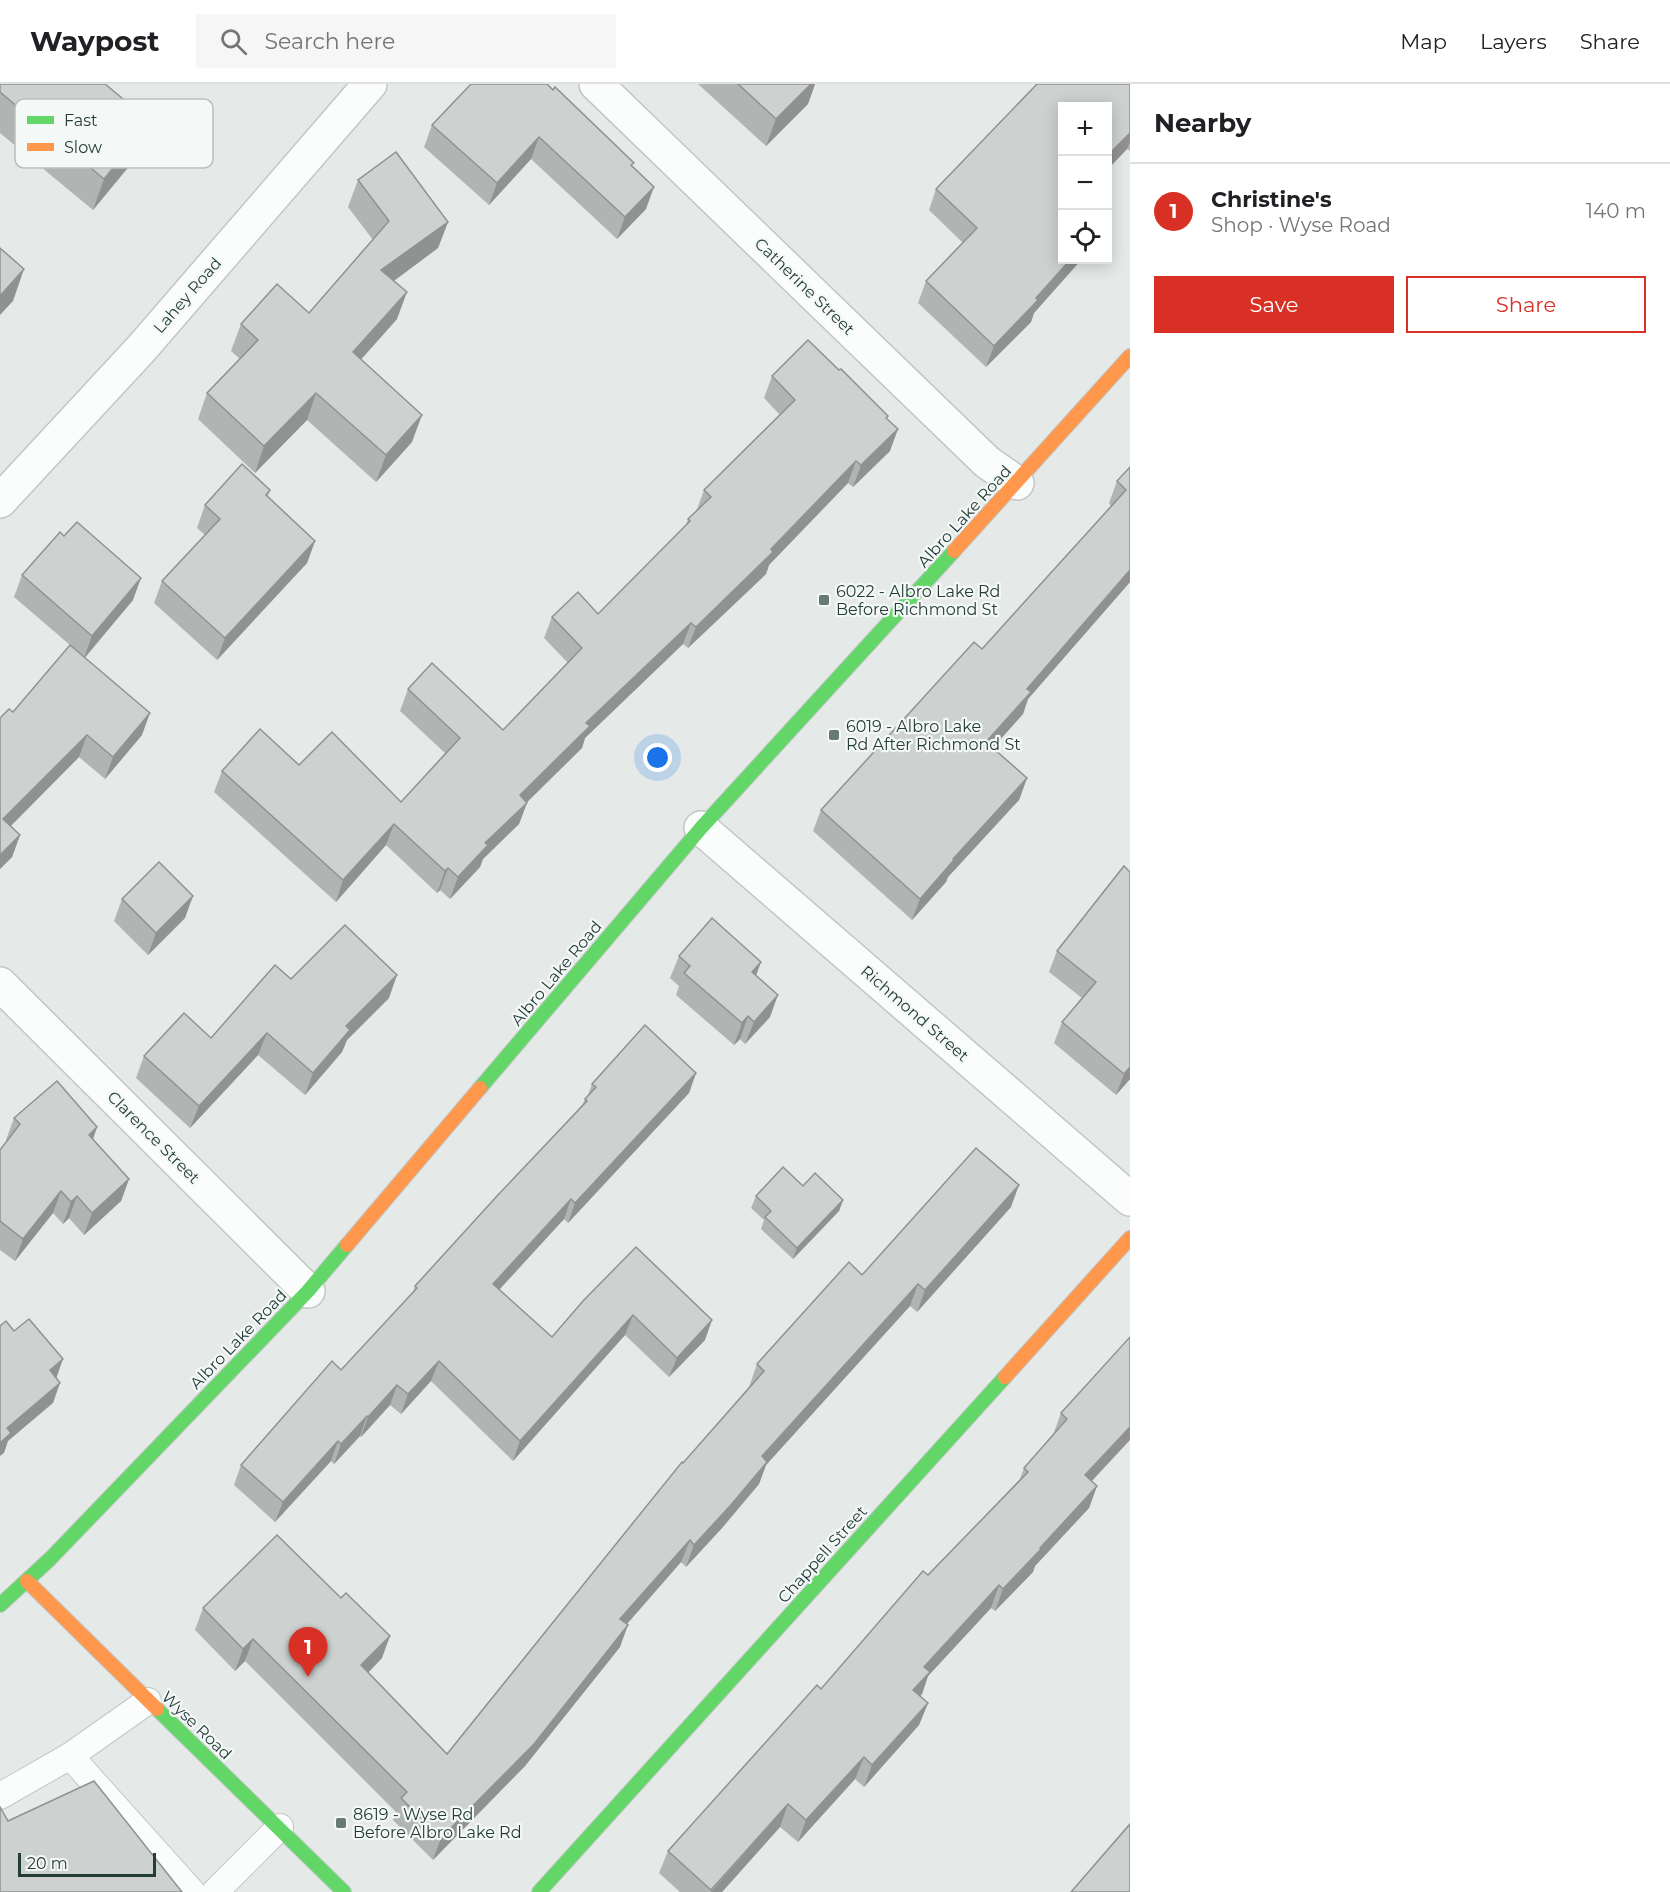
<!DOCTYPE html>
<meta charset="utf-8">
<style>
body{margin:0;font-family:Montserrat,sans-serif;background:#f6f6f6;color:#202124}
.controls{position:absolute;right:18px;top:18px;display:grid;overflow:hidden;border-radius:0px;box-shadow:0 3px 15px #0003}
.controls button{width:54px;height:54px;display:grid;place-items:center;padding:0;border:0;border-bottom:2px solid #e0e0e0;background:#fff;color:#202124;font:30px sans-serif}
.scale{position:absolute;left:18px;bottom:15px;width:138px;box-sizing:border-box;padding-left:6px;border:3px solid #243d39;border-top:0;font-size:16px;line-height:21px;white-space:nowrap;color:#243d39;-webkit-text-stroke:4px #f4f9f7;paint-order:stroke}
.you{position:absolute;left:658px;top:674px;width:21px;height:21px;margin:-15px;border:4px solid #fff;border-radius:50%;background:#1a73e8;box-shadow:0 0 0 9px #1a73e833}
.badge{display:grid;place-items:center;width:39px;height:39px;border-radius:50%;background:#d93025;color:#fff;font-size:20px;font-weight:700}
.pin{position:absolute;translate:-50% -50px;filter:drop-shadow(0 2px 3px #0008)}
.pin::after{content:'';position:absolute;top:32px;width:21px;height:18px;background:inherit;clip-path:polygon(0 0,100% 0,50% 100%)}
.list{margin:0;padding:0;list-style:none}
h2{display:flex;justify-content:space-between;align-items:center;height:78px;margin:0;padding:0 24px;font-size:26px}
h2 small{font-size:20px;font-weight:400;color:#757577}
.list li{display:grid;grid-template-columns:39px 1fr auto;gap:18px;align-items:center;box-sizing:border-box;height:96px;padding:0 24px;border-top:2px solid #e0e0e0}
.list b{display:block;font-size:22px;white-space:nowrap}
.list p{margin:0;font-size:20px;white-space:nowrap;color:#757577}
.list em{font-size:20px;font-style:normal;color:#757577}
.actions{display:flex;gap:12px;padding:18px 24px}
.actions a{flex:1;padding:14px 0;border:2px solid #d93025;border-radius:0px;text-align:center;font-size:21px;color:#d93025}
.actions .main{background:#d93025;color:#fff}
.icon{flex:none;width:33px;height:33px;fill:none;stroke:currentColor;stroke-width:2;stroke-linecap:round;stroke-linejoin:round}
.map{position:relative;flex:none;width:1130px;height:1808px;overflow:hidden}
header{display:flex;align-items:center;gap:36px;box-sizing:border-box;height:84px;padding:0 30px;background:#fff;border-bottom:2px solid #e0e0e0}
header strong{font-size:28px}
nav{display:flex;gap:33px;margin-inline-start:auto;font-size:21px}
.search{width:420px;height:54px;background:#f6f6f6;display:flex;align-items:center;gap:15px;box-sizing:border-box;padding:0 21px;border-radius:0px;color:#757577;font-size:22px}
main{display:flex}
aside{flex:1;background:#fff}
.map>svg:first-child{display:block}
.lines{fill:none;stroke-linecap:round;stroke-linejoin:round}
.lane-casing{stroke:#c2c7c5;stroke-width:28}
.street-casing{stroke:#c2c7c5;stroke-width:36}
.fast-casing{stroke:#c1c7c5;stroke-width:16}
.slow-casing{stroke:#c1c7c5;stroke-width:16}
.lane{stroke:#fbfcfc;stroke-width:26}
.street{stroke:#fbfcfc;stroke-width:33}
.fast{stroke:#63d668;stroke-width:14}
.slow{stroke:#ff974d;stroke-width:14}
.wall{fill:#b0b4b3}
.shaded-wall{fill:#909292}
.building{fill:#cdd1d0;stroke:#909292;stroke-width:1.5}
.poi-dot{fill:#687a76;stroke:#f4f9f7;stroke-width:2}
.labels{text-anchor:middle;stroke-width:4.5;stroke-linejoin:round;paint-order:stroke}
.street-label{font-size:16px;fill:#243d39;stroke:#f4f9f7}
.poi-label{font-size:16px;fill:#243d39;stroke:#f4f9f7;text-anchor:start}
.key{fill:#f4f9f7;stroke:#b6c1be;stroke-width:1.5}
.key-label{font-size:16px;fill:#243d39}
</style>
<header>
<strong>Waypost</strong>
<div class="search"><svg class="icon" aria-label="search" viewBox="0 0 24 24"><circle cx="10" cy="10" r="6"/><path d="M15 15l6 6"/></svg>Search here</div>
<nav><a>Map</a><a>Layers</a><a>Share</a></nav>
</header>
<main>
<div class="map">
<svg width="1130" height="1808" viewBox="0 0 1130 1808">
<rect width="100%" height="100%" fill="#e5eae8"/>
<g class="lines">
<defs>
<g id="lane">
<polyline points="70,1672 192,1808"/>
<polyline points="0,1712 70,1672 148,1617"/>
<polyline points="215,1808 280,1743"/>
</g>
<g id="street">
<polyline points="596,0 987,378 1017,399"/>
<polyline points="0,417 141,265 370,0"/>
<polyline points="701,744 1130,1115"/>
<polyline points="0,900 308,1207"/>
</g>
<g id="fast">
<polyline points="480,1004 701,744 954,467"/>
<polyline points="0,1521 50,1475 308,1207 347,1161"/>
<polyline points="157,1625 344,1808"/>
<polyline points="539,1808 1005,1293"/>
</g>
<g id="slow">
<polyline points="954,467 1130,272"/>
<polyline points="347,1161 480,1004"/>
<polyline points="1005,1293 1130,1154"/>
<polyline points="27,1497 157,1625"/>
</g>
</defs>
<use href="#lane" class="lane-casing"/>
<use href="#street" class="street-casing"/>
<use href="#fast" class="fast-casing"/>
<use href="#slow" class="slow-casing"/>
<use href="#lane" class="lane"/>
<use href="#street" class="street"/>
<use href="#fast" class="fast"/>
<use href="#slow" class="slow"/>
</g>
<g class="wall">
<polygon points="0,0 140,69 93,126 0,49"/>
<polygon points="471,0 632,82 646,125 617,155 531,75 489,121 424,63 432,41"/>
<polygon points="698,0 815,0 808,20 766,62"/>
<polygon points="1037,0 1130,0 1130,67 1127,65 1107,86 1107,22 1062,22 1062,176 1081,176 1034,229 1031,238 986,283 918,219 926,197 963,159 929,126 936,105"/>
<polygon points="358,96 448,138 438,164 394,197 397,235 361,276 412,358 376,398 307,336 255,389 198,335 207,309 240,275 231,267 241,240 309,229 373,156 348,123"/>
<polygon points="839,286 888,332 887,335 890,367 853,403 848,399 769,481 766,490 688,564 683,560 585,654 582,664 527,718 519,740 483,775 480,783 450,815 440,806 437,809 386,761 336,818 214,708 222,687 299,681 401,718 445,669 400,627 408,605 503,646 568,579 544,554 552,533 598,530 686,441 688,435 696,428 704,406 780,331 764,314 772,292"/>
<polygon points="1130,383 1130,498 1028,615 1023,630 993,664 1027,694 1019,716 948,793 946,798 912,836 813,747 821,726 982,565 1111,422 1109,419 1117,397"/>
<polygon points="270,406 268,412 315,457 307,479 217,576 154,519 162,497 205,451 197,444 205,421"/>
<polygon points="22,491 133,516 85,574 142,651 105,695 79,673 10,742 20,751 12,773 0,785 13,628 70,561 14,513"/>
<polygon points="1124,782 1130,995 1116,1011 1054,959 1062,938 1082,914 1049,888 1057,867"/>
<polygon points="122,815 185,834 148,871 114,837"/>
<polygon points="679,872 756,891 770,933 745,960 740,955 734,961 676,911 679,902 670,894"/>
<polygon points="291,895 389,914 347,956 342,968 305,1011 258,971 190,1044 136,994 144,972 211,954"/>
<polygon points="696,989 689,1009 568,1139 564,1135 499,1206 552,1253 636,1163 705,1256 669,1293 625,1251 513,1377 431,1297 401,1330 390,1321 361,1353 360,1352 334,1380 331,1377 275,1438 234,1401 241,1381 341,1286 413,1208 415,1202 582,1021 585,1015 588,1011 592,1000"/>
<polygon points="14,1034 97,1043 93,1056 129,1095 121,1117 84,1151 69,1134 63,1140 53,1129 15,1177 0,1166 0,1066 7,1057 6,1056"/>
<polygon points="803,1102 843,1116 839,1127 793,1175 761,1145 764,1136 751,1124 756,1112"/>
<polygon points="1011,1123 917,1228 910,1222 766,1381 759,1400 722,1444 686,1483 681,1478 627,1540 620,1563 525,1682 433,1776 393,1736 396,1728 245,1577 235,1587 195,1546 203,1524 382,1574 368,1589 447,1670 683,1379 749,1303 757,1280 862,1191"/>
<polygon points="1130,1253 1092,1397 1097,1402 1089,1424 1035,1482 1033,1488 995,1527 991,1524 928,1592 922,1610 920,1612 928,1619 919,1641 864,1703 855,1695 798,1758 780,1743 722,1808 680,1808 659,1789 668,1767 1020,1395 1024,1384 1053,1351 1061,1329"/>
</g>
<g class="shaded-wall">
<polygon points="811,0 815,0 808,20 766,62 776,35"/>
<polygon points="151,38 140,69 93,126 104,95"/>
<polygon points="1130,49 1130,58 1127,65 1107,86 1107,72"/>
<polygon points="539,53 531,75 489,121 497,99"/>
<polygon points="654,103 646,125 617,155 625,133"/>
<polygon points="448,138 438,164 372,213 381,186"/>
<polygon points="1070,176 1081,176 1034,229 1031,238 986,283 994,262"/>
<polygon points="24,185 13,217 0,231 0,212"/>
<polygon points="407,208 397,235 343,295 353,268"/>
<polygon points="316,309 307,336 255,389 264,362"/>
<polygon points="422,331 412,358 376,398 386,371"/>
<polygon points="898,345 890,367 853,403 861,381"/>
<polygon points="856,377 848,399 769,481 766,490 688,564 696,543"/>
<polygon points="315,457 307,479 217,576 225,554"/>
<polygon points="1130,486 1130,498 1028,615 1023,630 978,680 986,658 1027,605"/>
<polygon points="141,494 133,516 84,574 92,552"/>
<polygon points="691,539 683,560 585,654 582,664 512,733 520,711 586,639"/>
<polygon points="150,629 142,651 105,695 113,673"/>
<polygon points="87,651 79,673 0,753 3,735"/>
<polygon points="1027,694 1019,716 948,793 946,798 912,836 920,815 953,775"/>
<polygon points="527,719 519,740 483,775 480,783 450,815 458,793 485,759"/>
<polygon points="394,740 386,761 336,818 343,796"/>
<polygon points="20,751 12,773 0,785 0,771"/>
<polygon points="448,784 440,806 437,809 445,787"/>
<polygon points="193,812 185,834 148,871 156,849"/>
<polygon points="761,878 753,900 752,888"/>
<polygon points="397,891 389,914 347,956 342,968 305,1011 313,989 346,942"/>
<polygon points="778,911 770,933 745,960 754,938"/>
<polygon points="748,932 740,955 734,961 742,939"/>
<polygon points="267,949 258,971 190,1044 199,1022"/>
<polygon points="1130,983 1130,995 1116,1011 1124,990"/>
<polygon points="696,989 689,1009 568,1139 575,1119"/>
<polygon points="97,1043 89,1066 89,1051"/>
<polygon points="129,1095 121,1117 84,1151 92,1129"/>
<polygon points="1019,1101 1011,1123 917,1228 925,1206"/>
<polygon points="61,1107 53,1129 15,1177 23,1155"/>
<polygon points="77,1112 69,1134 63,1140 71,1118"/>
<polygon points="571,1115 564,1135 486,1220 493,1200"/>
<polygon points="843,1116 839,1127 793,1175 797,1164"/>
<polygon points="918,1200 910,1222 766,1381 759,1400 722,1444 686,1483 694,1461 762,1372"/>
<polygon points="633,1231 625,1251 513,1377 520,1357"/>
<polygon points="712,1236 705,1256 669,1293 677,1274"/>
<polygon points="63,1275 56,1295 50,1286"/>
<polygon points="439,1277 431,1297 401,1330 408,1310"/>
<polygon points="60,1299 53,1319 8,1357 4,1369 0,1372 0,1359 7,1344"/>
<polygon points="397,1301 390,1321 361,1353 368,1333"/>
<polygon points="367,1332 360,1352 334,1380 341,1360"/>
<polygon points="1130,1343 1130,1356 1077,1413 1085,1391"/>
<polygon points="338,1357 331,1377 275,1438 283,1418"/>
<polygon points="1097,1402 1089,1424 1035,1482 1033,1488 995,1527 1003,1505"/>
<polygon points="690,1456 681,1478 612,1557 620,1535"/>
<polygon points="999,1501 991,1524 928,1592 922,1610 905,1628 913,1606 924,1583"/>
<polygon points="628,1541 620,1563 525,1682 433,1776 441,1754"/>
<polygon points="390,1552 382,1574 353,1604 361,1581"/>
<polygon points="253,1555 245,1577 235,1587 243,1565"/>
<polygon points="928,1619 919,1641 864,1703 872,1681"/>
<polygon points="864,1673 855,1695 798,1758 806,1736"/>
<polygon points="788,1720 780,1743 722,1808 711,1808"/>
</g>
<g class="building">
<polygon points="0,0 105,0 151,38 104,95 0,8"/>
<polygon points="471,0 547,0 553,6 555,3 634,79 631,81 654,103 625,133 539,53 497,99 432,41"/>
<polygon points="738,0 811,0 776,35"/>
<polygon points="1037,0 1130,0 1130,49 1107,72 1107,22 1062,22 1062,176 1070,176 1036,214 1038,216 994,262 926,197 977,144 936,105"/>
<polygon points="396,68 448,138 381,186 407,208 353,268 422,331 386,371 316,309 264,362 207,309 258,256 241,240 277,200 309,229 389,137 358,96"/>
<polygon points="0,164 24,185 0,212"/>
<polygon points="808,256 839,286 841,285 888,332 886,334 898,345 861,381 856,377 771,465 773,468 696,543 691,539 586,639 590,642 520,711 527,719 485,759 488,761 458,793 448,784 445,787 394,740 343,796 222,687 260,645 299,681 332,648 401,718 460,654 408,605 432,579 503,646 582,564 552,533 578,508 598,530 690,437 688,435 711,413 704,406 795,316 772,292"/>
<polygon points="242,380 270,406 266,411 315,457 225,554 162,497 220,435 205,421"/>
<polygon points="1130,383 1130,486 1027,605 1031,608 986,658 1027,694 953,775 954,776 920,815 821,726 974,558 982,565 1038,503 1126,406 1117,397"/>
<polygon points="77,438 141,494 92,552 22,491 60,448 64,452"/>
<polygon points="70,561 150,629 113,673 87,651 3,735 20,751 0,771 0,634 9,625 13,628"/>
<polygon points="159,778 193,812 156,849 122,815"/>
<polygon points="1124,782 1130,788 1130,983 1124,990 1062,938 1096,898 1057,867"/>
<polygon points="712,834 761,878 752,888 778,911 754,938 748,932 742,939 684,889 690,882 679,872"/>
<polygon points="345,841 397,891 346,942 350,946 313,989 267,949 199,1022 144,972 184,929 211,954 275,881 291,895"/>
<polygon points="645,941 696,989 575,1119 571,1115 493,1200 552,1253 583,1217 636,1163 712,1236 677,1274 633,1231 520,1357 439,1277 408,1310 397,1301 368,1333 367,1332 341,1360 338,1357 283,1418 241,1381 332,1277 341,1286 417,1204 415,1202 497,1112 587,1017 585,1015 596,1003 592,1000"/>
<polygon points="57,997 97,1043 89,1051 129,1095 92,1129 77,1112 71,1118 61,1107 23,1155 0,1137 0,1066 20,1040 14,1034"/>
<polygon points="976,1064 1019,1101 925,1206 918,1200 762,1372 767,1378 730,1422 694,1461 690,1456 620,1535 628,1541 534,1660 441,1754 401,1714 407,1708 253,1555 243,1565 203,1524 277,1451 341,1514 346,1509 390,1552 361,1581 447,1670 682,1378 683,1379 764,1287 757,1280 849,1178 862,1191"/>
<polygon points="783,1083 803,1102 815,1089 843,1116 797,1164 765,1133 771,1127 756,1112"/>
<polygon points="29,1235 63,1275 50,1286 60,1299 7,1344 11,1349 0,1359 0,1242 6,1237 14,1247"/>
<polygon points="1130,1253 1130,1343 1085,1391 1097,1402 1040,1464 1041,1465 1003,1505 999,1501 924,1583 930,1588 913,1606 928,1619 872,1681 864,1673 806,1736 788,1720 711,1806 668,1767 817,1601 821,1605 923,1487 928,1491 1028,1388 1024,1384 1067,1335 1061,1329"/>
<polygon points="94,1697 182,1808 0,1808 0,1723 8,1737"/>
<polygon points="1130,1740 1130,1808 1071,1808"/>
</g>
<g class="poi-dot">
<rect x="818" y="510" width="12" height="12" rx="3"/>
<rect x="828" y="645" width="12" height="12" rx="3"/>
<rect x="335" y="1733" width="12" height="12" rx="3"/>
</g>
<g class="labels">
<g class="street-label">
<text transform="translate(805 202) rotate(44)" y="6">Catherine Street</text>
<text transform="translate(187 211) rotate(-49)" y="6">Lahey Road</text>
<text transform="translate(964 432) rotate(-48)" y="6">Albro Lake Road</text>
<text transform="translate(556 889) rotate(-50)" y="6">Albro Lake Road</text>
<text transform="translate(915 929) rotate(41)" y="6">Richmond Street</text>
<text transform="translate(154 1053) rotate(45)" y="6">Clarence Street</text>
<text transform="translate(238 1255) rotate(-46)" y="6">Albro Lake Road</text>
<text transform="translate(822 1470) rotate(-48)" y="6">Chappell Street</text>
<text transform="translate(197 1641) rotate(44)" y="6">Wyse Road</text>
</g>
<g class="poi-label">
<text x="836" y="513">6022 - Albro Lake Rd<tspan x="836" dy="18">Before Richmond St</tspan></text>
<text x="846" y="648">6019 - Albro Lake<tspan x="846" dy="18">Rd After Richmond St</tspan></text>
<text x="353" y="1736">8619 - Wyse Rd<tspan x="353" dy="18">Before Albro Lake Rd</tspan></text>
</g>
</g>
<rect x="15" y="15" width="198" height="69" rx="9" class="key"/>
<rect x="27" y="32" width="27" height="8" fill="#63d668"/>
<rect x="27" y="59" width="27" height="8" fill="#ff974d"/>
<g class="key-label">
<text x="64" y="42">Fast</text>
<text x="64" y="69">Slow</text>
</g>
</svg>
<div class="controls">
<button>+</button>
<button>−</button>
<button><svg class="icon" aria-label="locate" viewBox="0 0 24 24"><circle cx="12" cy="12" r="6"/><path d="M12 2v4M12 18v4M2 12h4M18 12h4"/></svg></button>
</div>
<div class="scale">20 m</div>
<div class="you"></div>
<div class="pin badge" style="left:308px;top:1593px">1</div>
</div>
<aside>
<h2>Nearby<small></small></h2>
<ul class="list">
<li><span class="badge">1</span><div><b>Christine's</b><p>Shop · Wyse Road</p></div><em>140 m</em></li>
</ul>
<div class="actions"><a class="main">Save</a><a>Share</a></div>
</aside>
</main>
